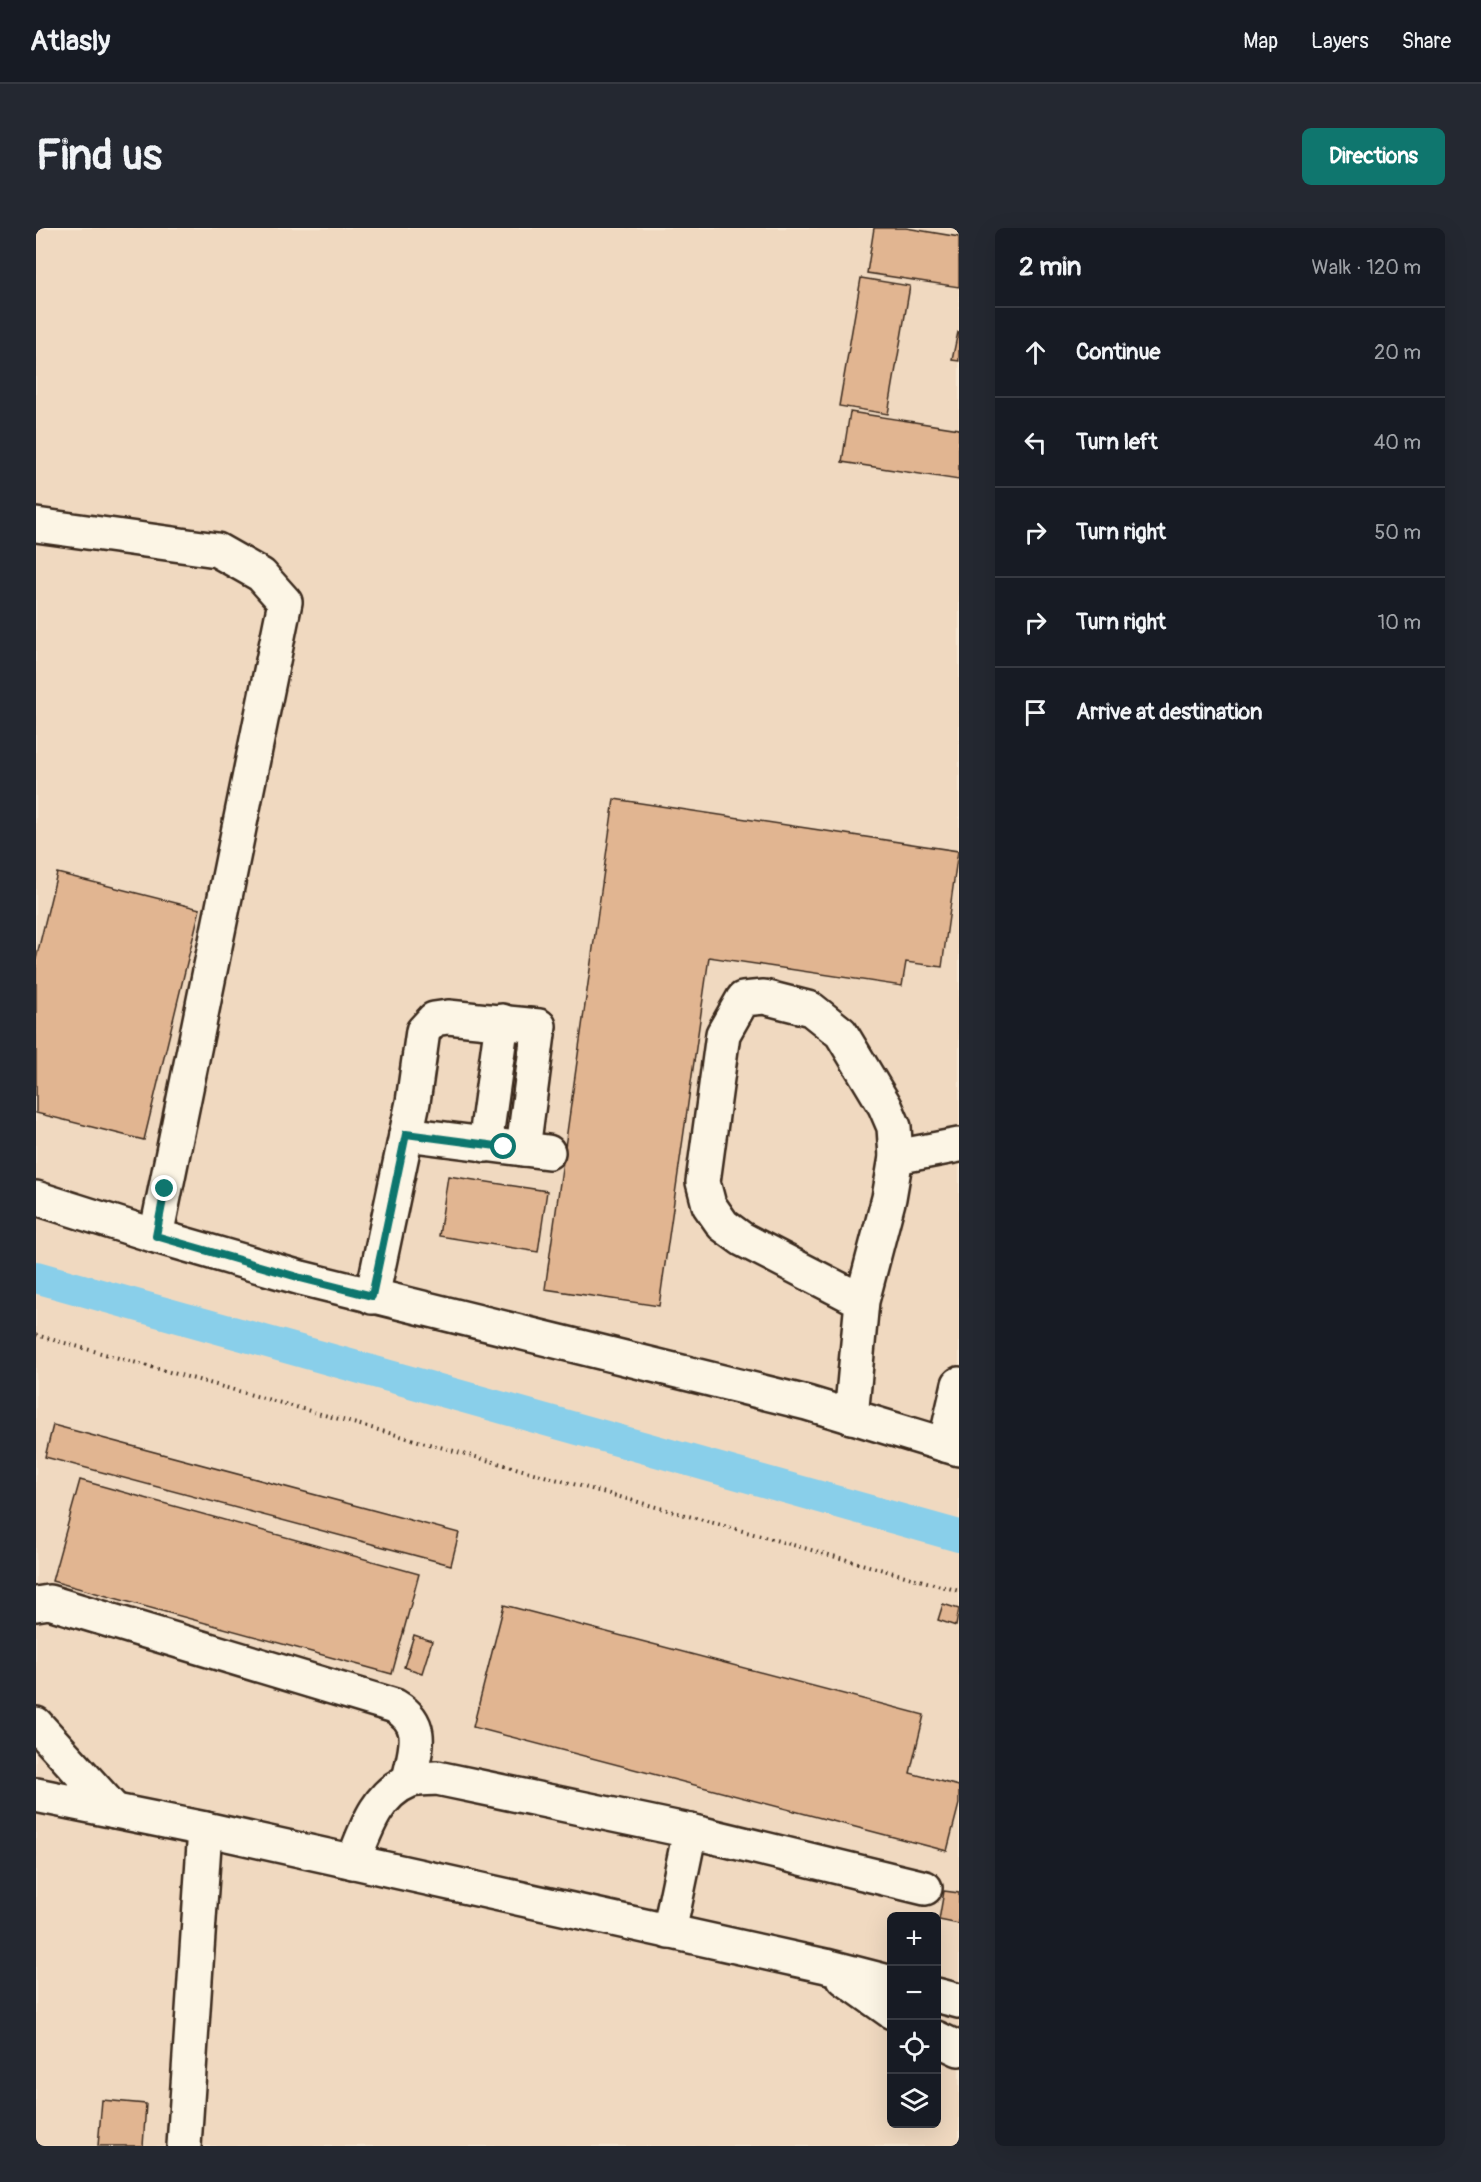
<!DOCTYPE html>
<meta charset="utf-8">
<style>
body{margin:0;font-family:Pangolin,sans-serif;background:#242831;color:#f1f3f6}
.controls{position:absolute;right:18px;bottom:18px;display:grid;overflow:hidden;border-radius:9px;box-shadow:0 6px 24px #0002}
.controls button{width:54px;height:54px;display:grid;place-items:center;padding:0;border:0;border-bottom:2px solid #363941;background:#171b24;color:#f1f3f6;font:30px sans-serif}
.stop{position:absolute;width:18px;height:18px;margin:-14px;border:4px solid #0f766e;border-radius:50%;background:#fff}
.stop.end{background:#0f766e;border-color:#fff;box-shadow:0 2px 6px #0008}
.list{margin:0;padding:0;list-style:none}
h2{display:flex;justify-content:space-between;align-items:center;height:78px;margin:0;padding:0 24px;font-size:26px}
h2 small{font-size:20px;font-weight:400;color:#9ea1a6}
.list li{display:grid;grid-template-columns:39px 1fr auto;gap:18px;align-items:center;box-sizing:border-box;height:90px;padding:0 24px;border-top:2px solid #363941}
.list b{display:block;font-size:22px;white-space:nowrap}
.list em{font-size:20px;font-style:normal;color:#9ea1a6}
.icon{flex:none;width:33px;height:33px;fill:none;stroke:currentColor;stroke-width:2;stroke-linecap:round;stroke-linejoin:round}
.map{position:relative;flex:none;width:923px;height:1918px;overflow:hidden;border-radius:9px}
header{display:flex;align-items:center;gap:36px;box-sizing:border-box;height:84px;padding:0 30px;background:#171b24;border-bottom:2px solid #363941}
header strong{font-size:28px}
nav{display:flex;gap:33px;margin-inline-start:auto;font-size:21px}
.intro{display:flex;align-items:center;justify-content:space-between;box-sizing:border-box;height:144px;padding:0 36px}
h1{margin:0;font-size:42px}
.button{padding:15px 27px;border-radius:9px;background:#0f766e;color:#fff;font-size:21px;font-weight:700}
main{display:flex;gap:36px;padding:0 36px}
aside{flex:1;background:#171b24;border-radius:9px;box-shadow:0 6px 24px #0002}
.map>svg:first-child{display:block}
.built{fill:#f0d9c0;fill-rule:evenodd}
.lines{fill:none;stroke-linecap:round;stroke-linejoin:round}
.canal{stroke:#89cfea;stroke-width:32}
.building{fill:#e1b591;stroke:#3b2a1e;stroke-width:1.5}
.minor-casing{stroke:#3b2a1e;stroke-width:38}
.path{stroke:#3b2a1e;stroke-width:4;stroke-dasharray:1.5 4.5;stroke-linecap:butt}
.minor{stroke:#fcf5e5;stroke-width:33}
.route{stroke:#0f766e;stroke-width:8}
</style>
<header>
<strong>Atlasly</strong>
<nav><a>Map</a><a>Layers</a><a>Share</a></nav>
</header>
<div class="intro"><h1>Find us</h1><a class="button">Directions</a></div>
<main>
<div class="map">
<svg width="923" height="1918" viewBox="0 0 923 1918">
<rect width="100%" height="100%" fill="#f7e8d4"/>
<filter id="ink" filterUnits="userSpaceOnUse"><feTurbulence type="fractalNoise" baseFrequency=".0167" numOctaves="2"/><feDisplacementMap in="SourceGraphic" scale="12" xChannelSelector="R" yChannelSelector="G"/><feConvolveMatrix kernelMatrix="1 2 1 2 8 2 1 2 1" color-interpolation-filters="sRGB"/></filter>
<g filter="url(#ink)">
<g class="built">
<polygon points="0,0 923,0 923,1306 0,1037"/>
<path d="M0,1049L923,1308V1918H0ZM856,1688H900V1896H856Z"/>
</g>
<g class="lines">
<polyline class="canal" points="0,1049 923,1308"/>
</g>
<g class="building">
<polygon points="838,0 870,0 923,9 923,59 831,45"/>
<polygon points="825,50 874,58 852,186 803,178"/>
<polygon points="922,104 923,104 923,133 916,132"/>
<polygon points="814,184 923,201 923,252 806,234"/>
<polygon points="578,571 922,623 906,739 870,734 866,758 673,729 623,1078 509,1061"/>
<polygon points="21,645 164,681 108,912 0,885 0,731"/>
<polygon points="412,948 511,963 502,1024 403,1008"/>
<polygon points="17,1197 423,1305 415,1337 9,1229"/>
<polygon points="44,1252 383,1346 356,1446 16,1353"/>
<polygon points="907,1376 923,1381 920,1398 902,1392"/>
<polygon points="468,1377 888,1487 874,1545 923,1558 923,1576 911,1623 437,1499"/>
<polygon points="378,1407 396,1413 386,1445 368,1439"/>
<polygon points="908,1663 923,1665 923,1696 903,1692"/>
<polygon points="66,1872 110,1876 107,1918 62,1918"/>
</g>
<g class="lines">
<defs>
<g id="minor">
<polyline points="0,297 181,322 225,347 249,374 120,1008"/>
<polyline points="370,906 512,924"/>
<polyline points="449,917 466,793"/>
<polyline points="860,929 923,917"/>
<polyline points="0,970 120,1008 265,1050 771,1175 923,1221"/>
<polyline points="336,1069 377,874 387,803 398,791 412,789 503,798 487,921"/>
<polyline points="815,1189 826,1073 853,970 860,929 858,899 849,878 805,805 775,781 728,769 707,771 687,806 667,954 673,977 687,997 706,1011 826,1073"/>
<polyline points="909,1217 923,1156"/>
<path d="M0,1376L13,1374L359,1478C391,1497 379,1522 373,1552"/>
<polyline points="0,1496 79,1583"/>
<polyline points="0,1567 169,1601 790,1738 856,1755"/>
<path d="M317,1634C329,1604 340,1566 373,1553C381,1550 392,1551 401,1550L654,1603L889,1660"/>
<polyline points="633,1704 654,1603"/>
<polyline points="808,1750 856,1784"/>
<polyline points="900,1767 923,1773"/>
<polyline points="900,1810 923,1821"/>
<polyline points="148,1918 169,1601"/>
</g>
</defs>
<use href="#minor" class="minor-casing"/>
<polyline class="path" points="0,1107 923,1363"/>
<use href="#minor" class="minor"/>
</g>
</g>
<g class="lines" filter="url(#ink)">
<polyline class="route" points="129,961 120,1008 265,1050 336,1068 370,906 468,919"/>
</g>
</svg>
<div class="controls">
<button>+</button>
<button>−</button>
<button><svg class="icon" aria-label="locate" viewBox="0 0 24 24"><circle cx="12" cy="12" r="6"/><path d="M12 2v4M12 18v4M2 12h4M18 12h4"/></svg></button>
<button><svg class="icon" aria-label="layers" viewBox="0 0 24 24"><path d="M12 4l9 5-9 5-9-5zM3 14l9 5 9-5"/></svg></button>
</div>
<div class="stop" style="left:468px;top:919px"></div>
<div class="stop end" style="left:129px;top:961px"></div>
</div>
<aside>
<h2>2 min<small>Walk · 120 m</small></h2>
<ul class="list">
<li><svg class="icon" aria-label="ahead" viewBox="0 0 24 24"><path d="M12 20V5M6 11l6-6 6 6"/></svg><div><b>Continue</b></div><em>20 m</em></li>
<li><svg class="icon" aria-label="left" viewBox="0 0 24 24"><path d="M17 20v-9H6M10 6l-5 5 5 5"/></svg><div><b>Turn left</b></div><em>40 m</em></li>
<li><svg class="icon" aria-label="right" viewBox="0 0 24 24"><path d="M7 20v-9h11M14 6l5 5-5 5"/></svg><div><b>Turn right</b></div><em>50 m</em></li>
<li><svg class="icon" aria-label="right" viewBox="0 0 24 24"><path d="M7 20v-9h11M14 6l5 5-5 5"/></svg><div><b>Turn right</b></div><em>10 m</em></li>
<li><svg class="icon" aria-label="arrive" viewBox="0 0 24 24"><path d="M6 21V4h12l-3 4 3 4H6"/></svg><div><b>Arrive at destination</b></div></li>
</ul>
</aside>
</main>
